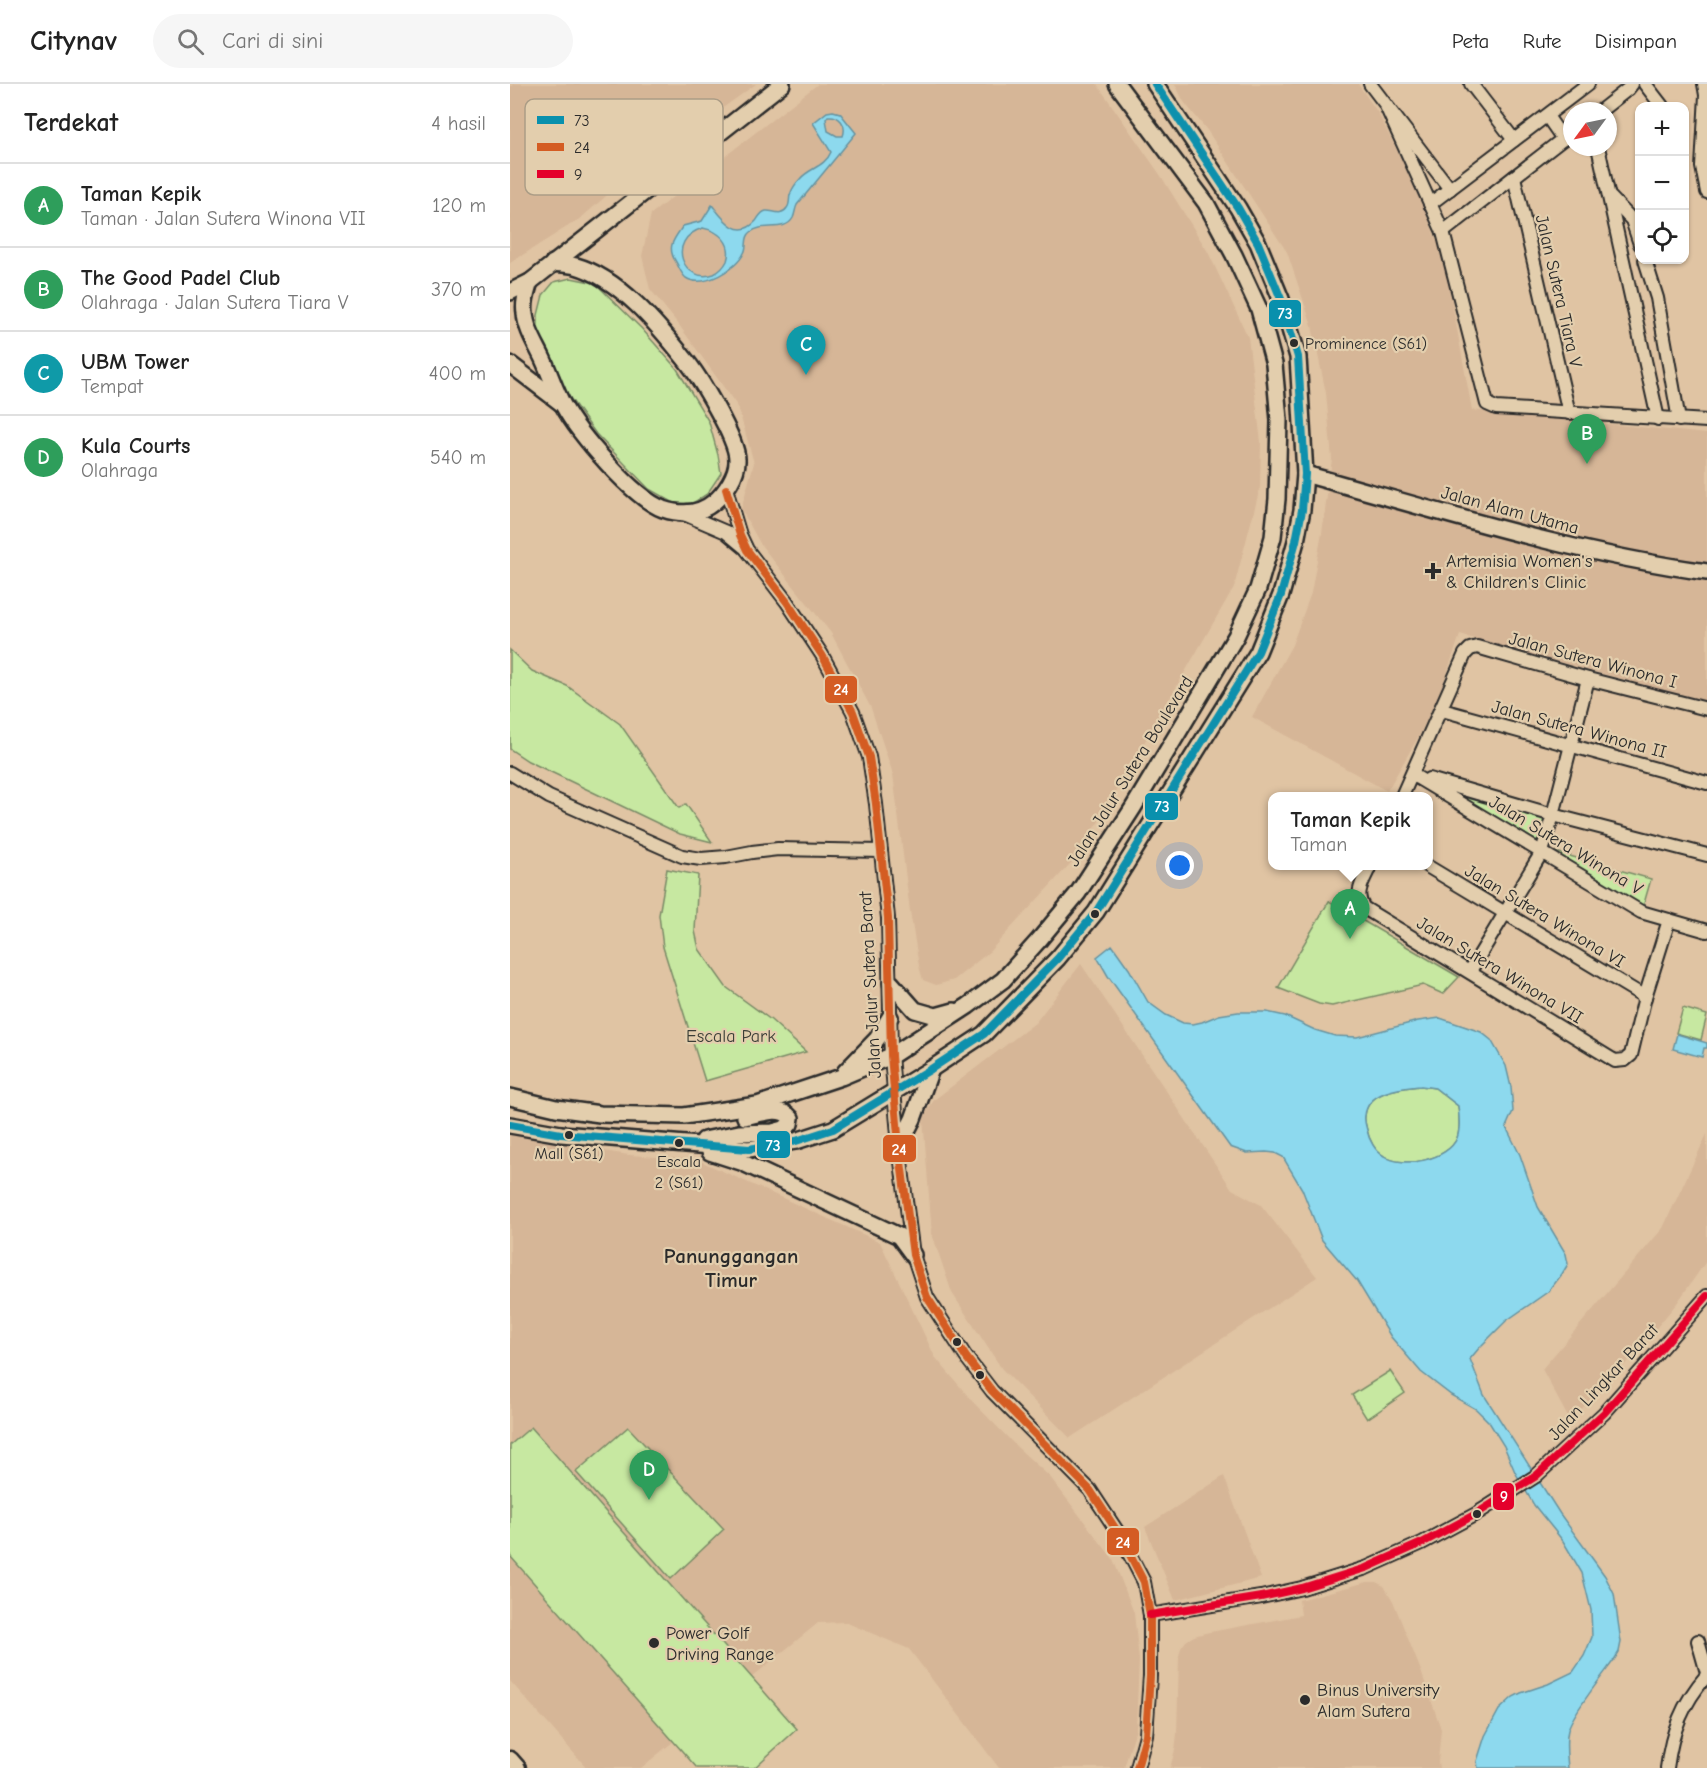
<!DOCTYPE html>
<html lang="id">
<meta charset="utf-8">
<style>
body{margin:0;font-family:"Comic Neue",sans-serif;background:#f6f6f6;color:#222}
.controls{position:absolute;right:18px;top:18px;display:grid;overflow:hidden;border-radius:12px;box-shadow:0 2px 4px #0004}
.controls button{width:54px;height:54px;display:grid;place-items:center;padding:0;border:0;border-bottom:2px solid #e0e0e0;background:#fff;color:#222;font:30px sans-serif}
.compass{position:absolute;left:1053px;top:18px;width:54px;height:54px;border-radius:50%;background:#fff;box-shadow:0 2px 4px #0004;rotate:237deg}
.you{position:absolute;left:670px;top:782px;width:21px;height:21px;margin:-15px;border:4px solid #fff;border-radius:50%;background:#1a73e8;box-shadow:0 0 0 9px #1a73e833}
.badge{display:grid;place-items:center;width:39px;height:39px;border-radius:50%;background:#7c3aed;color:#fff;font-size:20px;font-weight:700}
.pin{position:absolute;translate:-50% -50px;filter:drop-shadow(0 2px 3px #0008)}
.pin::after{content:'';position:absolute;top:32px;width:21px;height:18px;background:inherit;clip-path:polygon(0 0,100% 0,50% 100%)}
.popup{position:absolute;left:758px;top:708px;width:165px;height:78px;box-sizing:border-box;display:grid;place-content:center;border-radius:12px;background:#fff;filter:drop-shadow(0 2px 4px #0005);font-size:20px;white-space:nowrap;color:#767676}
.popup b{font-size:22px;color:#222}
.popup::after{content:'';position:absolute;left:50%;top:100%;margin-left:-12px;border:12px solid transparent;border-top-color:#fff}
.list{margin:0;padding:0;list-style:none}
h2{display:flex;justify-content:space-between;align-items:center;height:78px;margin:0;padding:0 24px;font-size:26px}
h2 small{font-size:20px;font-weight:400;color:#767676}
.list li{display:grid;grid-template-columns:39px 1fr auto;gap:18px;align-items:center;box-sizing:border-box;height:84px;padding:0 24px;border-top:2px solid #e0e0e0}
.list b{display:block;font-size:22px;white-space:nowrap}
.list p{margin:0;font-size:20px;white-space:nowrap;color:#767676}
.list em{font-size:20px;font-style:normal;color:#767676}
.icon{flex:none;width:33px;height:33px;fill:none;stroke:currentColor;stroke-width:2;stroke-linecap:round;stroke-linejoin:round}
.map{position:relative;flex:none;width:1197px;height:1684px;overflow:hidden}
header{display:flex;align-items:center;gap:36px;box-sizing:border-box;height:84px;padding:0 30px;background:#fff;border-bottom:2px solid #e0e0e0}
header strong{font-size:28px}
nav{display:flex;gap:33px;margin-inline-start:auto;font-size:21px}
.search{width:420px;height:54px;background:#f6f6f6;display:flex;align-items:center;gap:15px;box-sizing:border-box;padding:0 21px;border-radius:33px;color:#767676;font-size:22px}
main{display:flex}
aside{flex:1;background:#fff}
.map>svg:first-child{display:block}
.built{fill:#d6b697}
.green{fill:#c7e8a1;stroke:#798a66;stroke-width:1.5}
.water{fill:#8dd9ee;stroke:#6693a0;stroke-width:1.5;fill-rule:evenodd}
.lines{fill:none;stroke-linecap:round;stroke-linejoin:round}
.minor-casing{stroke:#2b2b2b;stroke-width:16}
.major-casing{stroke:#2b2b2b;stroke-width:20}
.highway-casing{stroke:#2b2b2b;stroke-width:21}
.minor{stroke:#e3cead;stroke-width:12}
.major{stroke:#e3cead;stroke-width:15}
.highway{stroke:#e3cead;stroke-width:16}
.bus-1-casing{stroke:#e3cead;stroke-width:12}
.bus-2-casing{stroke:#e3cead;stroke-width:12}
.bus-3-casing{stroke:#e3cead;stroke-width:12}
.bus-1{stroke:#0990ad;stroke-width:8}
.bus-2{stroke:#d45c23;stroke-width:8}
.bus-3{stroke:#e4002b;stroke-width:8}
.bus-dot{fill:#2b2b2b;stroke:#e3cead;stroke-width:2}
.labels{text-anchor:middle;stroke-width:4.5;stroke-linejoin:round;paint-order:stroke}
.bus-label{font-size:16px;fill:#2b2b2b;stroke:#e3cead}
.street-label{font-size:18px;fill:#2b2b2b;stroke:#e3cead}
.poi-label{font-size:18px;fill:#2b2b2b;stroke:#e3cead;text-anchor:start}
.park-label{font-size:18px;fill:#3b3e37;stroke:#e3cead}
.quarter-label{font-size:21px;font-weight:bold;fill:#2b2b2b;stroke:#e3cead}
.key{fill:#e3cead;stroke:#ac9d86;stroke-width:1.5}
.key-label{font-size:16px;fill:#2b2b2b}
.line-badge{stroke:#e3cead;stroke-width:2}
.badge-label{font-size:16px;text-anchor:middle;font-weight:bold;fill:#fff}
</style>
<header>
<strong>Citynav</strong>
<div class="search"><svg class="icon" aria-label="search" viewBox="0 0 24 24"><circle cx="10" cy="10" r="6"/><path d="M15 15l6 6"/></svg>Cari di sini</div>
<nav><a>Peta</a><a>Rute</a><a>Disimpan</a></nav>
</header>
<main>
<aside>
<h2>Terdekat<small>4 hasil</small></h2>
<ul class="list">
<li><span class="badge" style="background:#2e9e5b">A</span><div><b>Taman Kepik</b><p>Taman · Jalan Sutera Winona VII</p></div><em>120 m</em></li>
<li><span class="badge" style="background:#2e9e5b">B</span><div><b>The Good Padel Club</b><p>Olahraga · Jalan Sutera Tiara V</p></div><em>370 m</em></li>
<li><span class="badge" style="background:#0f9aa8">C</span><div><b>UBM Tower</b><p>Tempat</p></div><em>400 m</em></li>
<li><span class="badge" style="background:#2e9e5b">D</span><div><b>Kula Courts</b><p>Olahraga</p></div><em>540 m</em></li>
</ul>
</aside>
<div class="map">
<svg width="1197" height="1684" viewBox="0 0 1197 1684">
<rect width="100%" height="100%" fill="#e0c4a3"/>
<filter id="ink" filterUnits="userSpaceOnUse"><feTurbulence type="fractalNoise" baseFrequency=".0167" numOctaves="2"/><feDisplacementMap in="SourceGraphic" scale="12" xChannelSelector="R" yChannelSelector="G"/><feConvolveMatrix kernelMatrix="1 2 1 2 8 2 1 2 1" color-interpolation-filters="sRGB"/></filter>
<g filter="url(#ink)">
<g class="built">
<polygon points="4,0 246,0 120,91 71,134 0,179 0,3"/>
<polygon points="308,0 587,0 651,92 698,168 738,253 751,358 750,404 724,503 571,768 479,868 444,896 426,901 413,896 409,882 400,827 383,690 361,624 321,549 251,461 231,425 244,379 228,323 169,241 140,205 132,172 141,130"/>
<polygon points="665,0 848,0 868,29 905,102 934,175 962,326 1197,350 1197,618 950,551 931,606 910,650 877,707 742,633 782,561 801,509 812,449 822,375 816,309 802,242 777,168 697,46 674,18"/>
<polygon points="571,880 722,1105 751,1121 807,1193 560,1354 492,1285 442,1209 422,1150 413,1034 424,1016 525,939"/>
<polygon points="0,1044 56,1061 119,1071 188,1076 370,1158 425,1273 463,1318 507,1363 540,1393 603,1475 624,1529 629,1576 626,1645 614,1684 489,1684 399,1565 335,1538 308,1539 131,1684 77,1684 0,1597"/>
<polygon points="1197,1050 1197,1176 1167,1219 1123,1272 1060,1337 1032,1285 1153,1144"/>
<polygon points="714,1392 751,1494 665,1516 635,1443"/>
<polygon points="857,1498 866,1498 874,1502 883,1517 911,1587 931,1645 928,1678 929,1684 660,1684 665,1666 667,1650 669,1572 671,1564 676,1557 684,1552 695,1549 791,1531 789,1516"/>
</g>
<g class="green">
<polygon points="61,194 85,199 132,245 167,285 199,338 208,371 211,389 197,410 183,419 166,420 139,405 86,350 55,307 28,250 28,231 33,211 44,198"/>
<polygon points="0,566 22,587 57,602 110,640 169,724 176,720 202,758 170,750 18,677 0,665"/>
<path d="M956,713L1030,732C1037,737 1034,751 1028,756H1023L955,715Z"/>
<polygon points="1042,767 1141,795 1133,823"/>
<polygon points="157,785 188,791 185,847 189,865 216,903 261,936 296,968 195,997 153,863 149,831"/>
<polygon points="819,817 949,893 933,910 913,901 822,922 809,920 768,904"/>
<polygon points="1173,924 1197,931 1191,956 1166,949"/>
<path d="M911,1002L925,1004L948,1022C949,1031 951,1044 947,1054C938,1076 893,1085 874,1072C865,1067 859,1056 857,1046C856,1042 854,1036 855,1032C857,1006 892,1004 911,1002Z"/>
<polygon points="880,1287 895,1309 857,1335 842,1311"/>
<polygon points="21,1343 287,1645 244,1684 187,1684 0,1472 0,1361"/>
<polygon points="118,1343 214,1445 161,1495 66,1388"/>
</g>
<g class="water">
<path d="M323,27L330,29L346,49L287,121C285,125 285,130 283,134C275,149 252,138 241,148C234,153 238,162 234,169C227,185 193,205 176,194C171,190 169,183 166,178C156,163 164,155 173,142L192,137L202,121C213,135 228,157 246,137C249,133 251,128 256,127C263,126 271,133 277,124C280,121 279,115 280,111C282,105 286,99 290,95C299,84 315,83 321,68L303,39L317,28ZM318,32C330,31 337,41 333,52H327L318,47L316,35ZM193,144C209,147 223,159 217,177C214,183 210,187 204,190C174,201 154,156 193,144Z"/>
<path d="M602,861L619,885L638,918L656,931L673,939L683,940L692,938L709,931L728,928H757L775,932L805,946L825,952L847,953L908,937L930,934L971,948L981,956L996,982L1001,1003L1003,1027L996,1043L1010,1071L1028,1123L1056,1170L1058,1180L1052,1190L1039,1207L996,1237L970,1263L960,1275L974,1311L1050,1430L1095,1492L1104,1510L1111,1558L1109,1568L1104,1576C1093,1591 1061,1631 1058,1646C1055,1659 1057,1672 1058,1684H968L967,1677L975,1652L989,1626L1003,1613L1011,1609L1038,1600L1063,1588L1074,1572L1082,1553L1081,1526L1072,1489L1053,1457L1024,1421L1005,1388L994,1362L979,1338L966,1325L941,1311L911,1288L881,1253L847,1197L812,1156L792,1105L773,1073L765,1069L756,1068L737,1069L720,1063L598,892L587,873ZM911,1002L925,1004L948,1022C949,1031 951,1044 947,1054C938,1076 893,1085 874,1072C865,1067 859,1056 857,1046C856,1042 854,1036 855,1032C857,1006 892,1004 911,1002Z"/>
<polygon points="1167,950 1197,959 1197,964 1194,964 1192,973 1163,965"/>
</g>
<g class="lines">
<defs>
<g id="minor">
<polyline points="860,0 940,105"/>
<polyline points="961,0 1004,56"/>
<polyline points="1135,0 1152,22"/>
<polyline points="1194,0 1196,11 1192,83 1197,108"/>
<polyline points="876,22 933,148 977,320 986,324 1197,337"/>
<polyline points="1090,27 1118,5 1122,0"/>
<polyline points="1037,32 1053,55"/>
<polyline points="1088,63 1148,335"/>
<polyline points="1004,93 1059,329"/>
<polyline points="1101,114 1122,136 1130,160"/>
<polyline points="920,120 1078,0"/>
<polyline points="933,148 1062,48"/>
<polyline points="1135,176 1147,214 1169,336"/>
<polyline points="216,405 230,451 237,466 277,518 312,571 343,628 359,673 366,720 378,834 381,972 389,1062 403,1171 417,1213 456,1273 482,1307 580,1406 609,1450 634,1498 640,1531 640,1592 636,1651 627,1684"/>
<polyline points="174,430 216,448 234,463"/>
<polyline points="932,626 1197,699"/>
<polyline points="0,689 39,713 172,772 191,775 216,773 242,768 268,765 371,767"/>
<polyline points="903,691 1131,828 1197,847"/>
<polyline points="919,695 1043,731 1197,771"/>
<polyline points="892,712 955,570 960,565 967,563 1078,595 1197,625"/>
<path d="M860,782C854,796 843,810 854,824L1105,977L1115,976L1121,971L1135,913L1159,836"/>
<polyline points="917,782 1135,913"/>
<polyline points="960,887 1032,768 1043,731 1078,595"/>
<polyline points="640,1531 751,1513 792,1504 856,1484 912,1459 966,1430 1026,1392 1094,1329 1197,1212"/>
<polyline points="1188,1557 1197,1589"/>
<path d="M1157,1684C1162,1647 1172,1620 1197,1591"/>
</g>
<g id="major">
<path d="M20,198C17,208 13,218 15,229C16,245 26,260 33,275C40,290 45,306 53,321C68,349 123,414 153,425C171,431 189,431 204,418C215,409 228,390 227,375C227,355 189,292 175,275C148,241 109,194 66,182C58,180 50,180 43,179"/>
<polyline points="0,208 20,198 272,0"/>
<polyline points="0,280 51,319"/>
<path d="M795,390C928,427 1060,469 1197,488"/>
<polyline points="381,899 405,926 426,932 444,927"/>
<polyline points="335,988 367,955 380,933"/>
<polyline points="0,1013 46,1024 90,1030 174,1032 247,1021 331,993 381,972 458,922 493,896 529,856 568,809 623,724 726,552 748,505 763,453 767,415 769,336 764,280 749,225 724,171 696,119 607,0"/>
<polyline points="0,1041 51,1050 239,1065 286,1057 323,1045 421,985 474,950 548,874 586,828 748,568 771,511 786,457 792,426 795,390 788,273 771,215 748,159 728,124 645,0"/>
<path d="M194,1056L229,1049L263,1048L274,1045L280,1040L281,1034C271,1021 250,1030 235,1033"/>
<polyline points="389,1062 403,1035 421,985"/>
<polyline points="200,1068 231,1078 389,1152 403,1171"/>
</g>
<polyline id="highway" points="0,1676 7,1684"/>
</defs>
<use href="#minor" class="minor-casing"/>
<use href="#major" class="major-casing"/>
<use href="#highway" class="highway-casing"/>
<use href="#minor" class="minor"/>
<use href="#major" class="major"/>
<use href="#highway" class="highway"/>
<defs>
<polyline id="bus-1" points="0,1041 51,1050 239,1065 286,1057 323,1045 421,985 474,950 548,874 586,828 748,568 771,511 786,457 792,426 795,390 788,273 771,215 748,159 728,124 645,0"/>
<polyline id="bus-2" points="216,405 230,451 237,466 277,518 312,571 343,628 359,673 366,720 378,834 381,972 389,1062 403,1171 417,1213 456,1273 482,1307 580,1406 609,1450 634,1498 640,1531 640,1592 636,1651 627,1684"/>
<polyline id="bus-3" points="640,1531 751,1513 792,1504 856,1484 912,1459 966,1430 1026,1392 1094,1329 1197,1212"/>
</defs>
<use href="#bus-1" class="bus-1-casing"/>
<use href="#bus-2" class="bus-2-casing"/>
<use href="#bus-3" class="bus-3-casing"/>
<use href="#bus-1" class="bus-1"/>
<use href="#bus-2" class="bus-2"/>
<use href="#bus-3" class="bus-3"/>
</g>
</g>
<g class="bus-dot">
<circle cx="784" cy="259" r="5"/>
<path d="M920 478h6v6h6v6h-6v6h-6v-6h-6v-6h6z"/>
<circle cx="585" cy="830" r="5"/>
<circle cx="59" cy="1051" r="5"/>
<circle cx="169" cy="1059" r="5"/>
<circle cx="447" cy="1258" r="5"/>
<circle cx="470" cy="1291" r="5"/>
<circle cx="967" cy="1430" r="5"/>
<circle cx="144" cy="1559" r="6"/>
<circle cx="795" cy="1616" r="6"/>
</g>
<g class="labels">
<g class="bus-label">
<text x="795" y="265" text-anchor="start">Prominence (S61)</text>
<text x="59" y="1075">Mall (S61)</text>
<text x="169" y="1083">Escala<tspan x="169" dy="21">2 (S61)</tspan></text>
</g>
<g class="street-label">
<text transform="translate(1049 207) rotate(77)" y="6">Jalan Sutera Tiara V</text>
<text transform="translate(1000 426) rotate(15)" y="6">Jalan Alam Utama</text>
<text transform="translate(1083 576) rotate(15)" y="6">Jalan Sutera Winona I</text>
<text transform="translate(1069 645) rotate(15)" y="6">Jalan Sutera Winona II</text>
<text transform="translate(620 687) rotate(-58)" y="6">Jalan Jalur Sutera Boulevard</text>
<text transform="translate(1056 761) rotate(31)" y="6">Jalan Sutera Winona V</text>
<text transform="translate(1035 832) rotate(31)" y="6">Jalan Sutera Winona VI</text>
<text transform="translate(990 886) rotate(31)" y="6">Jalan Sutera Winona VII</text>
<text transform="translate(360 901) rotate(-93)" y="6">Jalan Jalur Sutera Barat</text>
<text transform="translate(1093 1298) rotate(-47)" y="6">Jalan Lingkar Barat</text>
</g>
<g class="poi-label">
<text x="936" y="483">Artemisia Women's<tspan x="936" dy="21">&amp; Children's Clinic</tspan></text>
<text x="156" y="1555">Power Golf<tspan x="156" dy="21">Driving Range</tspan></text>
<text x="807" y="1612">Binus University<tspan x="807" dy="21">Alam Sutera</tspan></text>
</g>
<g class="park-label">
<text x="221" y="958">Escala Park</text>
</g>
<g class="quarter-label">
<text x="221" y="1179">Panunggangan<tspan x="221" dy="24">Timur</tspan></text>
</g>
</g>
<rect x="15" y="15" width="198" height="96" rx="9" class="key"/>
<rect x="27" y="32" width="27" height="8" fill="#0990ad"/>
<rect x="27" y="59" width="27" height="8" fill="#d45c23"/>
<rect x="27" y="86" width="27" height="8" fill="#e4002b"/>
<g class="key-label">
<text x="64" y="42">73</text>
<text x="64" y="69">24</text>
<text x="64" y="96">9</text>
</g>
<g class="line-badge">
<rect x="758" y="215" width="34" height="29" rx="6" fill="#0990ad"/>
<rect x="314" y="591" width="34" height="29" rx="6" fill="#d45c23"/>
<rect x="634" y="708" width="35" height="29" rx="6" fill="#0990ad"/>
<rect x="246" y="1046" width="35" height="29" rx="6" fill="#0990ad"/>
<rect x="372" y="1050" width="35" height="29" rx="6" fill="#d45c23"/>
<rect x="982" y="1398" width="23" height="29" rx="6" fill="#e4002b"/>
<rect x="596" y="1443" width="34" height="29" rx="6" fill="#d45c23"/>
</g>
<g class="badge-label">
<text x="775" y="235">73</text>
<text x="331" y="611">24</text>
<text x="652" y="728">73</text>
<text x="263" y="1067">73</text>
<text x="389" y="1071">24</text>
<text x="994" y="1418">9</text>
<text x="613" y="1464">24</text>
</g>
</svg>
<div class="controls">
<button>+</button>
<button>−</button>
<button><svg class="icon" aria-label="locate" viewBox="0 0 24 24"><circle cx="12" cy="12" r="6"/><path d="M12 2v4M12 18v4M2 12h4M18 12h4"/></svg></button>
</div>
<svg class="compass" viewBox="-18 -18 36 36"><path d="M0-13l5 13h-10z" fill="#e53935"/><path d="M0 13l5-13h-10z" fill="#767676"/></svg>
<div class="you"></div>
<div class="pin badge" style="left:840px;top:855px;background:#2e9e5b">A</div>
<div class="popup"><b>Taman Kepik</b>Taman</div>
<div class="pin badge" style="left:1077px;top:380px;background:#2e9e5b">B</div>
<div class="pin badge" style="left:296px;top:291px;background:#0f9aa8">C</div>
<div class="pin badge" style="left:139px;top:1416px;background:#2e9e5b">D</div>
</div>
</main>
